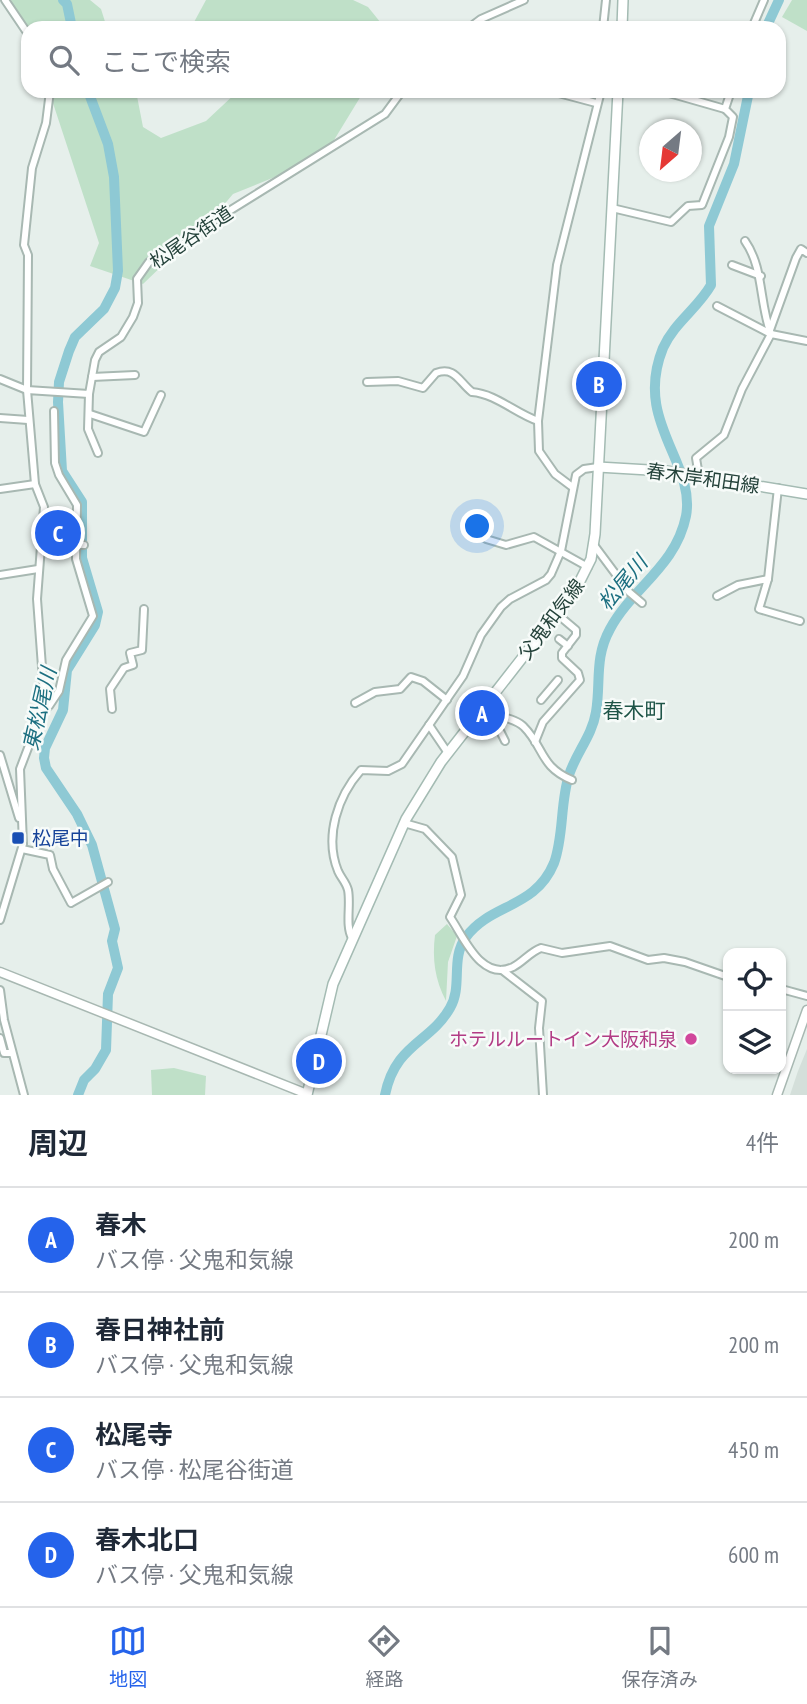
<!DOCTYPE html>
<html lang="ja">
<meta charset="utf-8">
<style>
body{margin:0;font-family:"PT Sans Narrow","Noto Sans JP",sans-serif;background:#f2f2f3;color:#1f2937}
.controls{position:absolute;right:21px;bottom:21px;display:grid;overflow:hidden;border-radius:14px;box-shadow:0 2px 5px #0004}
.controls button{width:63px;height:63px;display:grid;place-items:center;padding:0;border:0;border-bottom:2px solid #e0e1e3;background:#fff;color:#1f2937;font:35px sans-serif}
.compass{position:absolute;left:639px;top:119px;width:63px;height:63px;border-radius:50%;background:#fff;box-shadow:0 2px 5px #0004;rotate:208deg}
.you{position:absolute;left:478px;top:527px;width:24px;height:24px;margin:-18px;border:5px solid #fff;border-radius:50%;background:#1a73e8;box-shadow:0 0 0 10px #1a73e833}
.badge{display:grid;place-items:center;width:46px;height:46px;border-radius:50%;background:#2563eb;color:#fff;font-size:23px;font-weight:700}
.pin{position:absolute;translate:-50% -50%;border:4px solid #fff;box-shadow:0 2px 7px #0006}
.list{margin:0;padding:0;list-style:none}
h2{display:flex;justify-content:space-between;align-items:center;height:91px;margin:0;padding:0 28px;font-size:30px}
h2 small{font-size:23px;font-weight:400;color:#747a83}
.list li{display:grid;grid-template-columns:46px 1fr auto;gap:21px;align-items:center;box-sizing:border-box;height:105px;padding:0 28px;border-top:2px solid #e0e1e3}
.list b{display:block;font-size:26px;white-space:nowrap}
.list p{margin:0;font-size:23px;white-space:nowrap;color:#747a83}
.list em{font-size:23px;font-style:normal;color:#747a83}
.icon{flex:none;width:38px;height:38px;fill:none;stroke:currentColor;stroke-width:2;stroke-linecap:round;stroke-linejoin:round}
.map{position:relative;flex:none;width:807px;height:1095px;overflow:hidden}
.search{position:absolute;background:#fff;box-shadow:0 2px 5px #0004;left:21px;right:21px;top:21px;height:77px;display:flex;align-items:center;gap:18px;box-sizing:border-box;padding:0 24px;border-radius:21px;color:#747a83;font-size:26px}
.sheet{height:511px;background:#fff}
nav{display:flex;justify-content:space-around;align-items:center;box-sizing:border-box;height:98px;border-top:2px solid #e0e1e3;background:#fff;font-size:19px;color:#747a83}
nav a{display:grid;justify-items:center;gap:4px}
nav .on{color:#2563eb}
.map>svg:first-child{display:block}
.built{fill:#d4dfda}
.green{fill:#bfe0c8}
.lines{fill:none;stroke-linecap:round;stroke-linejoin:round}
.river{stroke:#8ec9d4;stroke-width:10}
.minor-casing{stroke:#a8b8b2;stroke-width:10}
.tertiary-casing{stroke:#a8b8b2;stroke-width:11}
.secondary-casing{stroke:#a4bbb3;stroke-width:12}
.minor{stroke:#fff;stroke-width:6}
.tertiary{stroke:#fff;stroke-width:8}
.secondary{stroke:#fff;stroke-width:9}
.transit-dot{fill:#1a4fb4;stroke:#f7fbf9;stroke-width:2.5}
.hotel-dot{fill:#d1479c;stroke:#f7fbf9;stroke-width:2.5}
.labels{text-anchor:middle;stroke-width:5;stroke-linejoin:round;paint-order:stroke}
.street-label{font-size:19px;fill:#24423a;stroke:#f7fbf9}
.transit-label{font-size:19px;fill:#164399;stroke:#f7fbf9;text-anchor:start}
.hotel-label{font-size:19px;fill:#b23c85;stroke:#f7fbf9;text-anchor:end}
.water-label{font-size:21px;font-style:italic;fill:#1c6f80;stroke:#f7fbf9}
.neighbourhood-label{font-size:21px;fill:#1f5548;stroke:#f7fbf9}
</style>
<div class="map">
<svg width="807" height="1095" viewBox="0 0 807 1095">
<rect width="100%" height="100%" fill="#e6efeb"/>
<polygon class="built" points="807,1049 807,1095 790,1095 798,1071"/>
<g class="green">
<polygon points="11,0 90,0 101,9 107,28 28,28 28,44"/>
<polygon points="206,0 353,0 368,7 385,28 201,28 193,24"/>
<polygon points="792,0 807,0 807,31 782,17"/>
<polygon points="49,91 136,91 143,127 161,138 206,121 238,91 364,91 331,145 292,170 233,194 216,214 143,284 90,266 99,243"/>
<path d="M447,924L457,936L448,962L446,1001C435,980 432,959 435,935Z"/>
<polygon points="174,1068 206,1076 205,1095 152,1095 151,1070"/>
</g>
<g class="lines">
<g class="river">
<polyline points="63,0 67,4 72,28"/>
<polyline points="766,28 779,0"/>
<polyline points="78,1095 84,1080 95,1069 106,1050 108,994 118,968 112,941 115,929 92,845 77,814 46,768 44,758 45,748 63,710 67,670 95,625 98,612 82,558 82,502 62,471 58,402 59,382 69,351 75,337 104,309 115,288 118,271 114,177 108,144 88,91"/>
<path d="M385,1095C395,1044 430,1043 450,1008C463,986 450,959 466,937C491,903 535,909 554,863C564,836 560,803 569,775C576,753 592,736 596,712C601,683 594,658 610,629C632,588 676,566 686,516C696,462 633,422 663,348C674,323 698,308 711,285L709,226L734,164L749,91"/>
</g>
<defs>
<g id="minor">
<polyline points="5,0 28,34"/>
<polyline points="469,28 481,19 524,0"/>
<polyline points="603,28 606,0"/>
<polyline points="752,28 764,0"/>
<polyline points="551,91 596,103"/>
<polyline points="662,91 725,109"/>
<polyline points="612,208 671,222 688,206 702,205 729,137 733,117 725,109 731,91"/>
<polyline points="732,265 761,276"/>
<polyline points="717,306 771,334 807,341"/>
<polyline points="770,330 796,258 801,249 807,253"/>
<polyline points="92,377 135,375"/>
<polyline points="0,379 27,390 28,255 24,245 32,168 46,123 50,91"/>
<path d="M367,382L398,381L423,388L436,373C455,366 459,382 472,392C496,394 515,413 538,421"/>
<polyline points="89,394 88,429 98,453"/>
<polyline points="90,414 144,432 161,395"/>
<polyline points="0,418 28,420"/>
<path d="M699,476L696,458L724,435L742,389L771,334C759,303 764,268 745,241"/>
<polyline points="571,486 555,474 539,451 538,421 557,265 601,91"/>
<polyline points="0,489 35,484"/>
<polyline points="486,539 506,545 534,537 588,567"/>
<polyline points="42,543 84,545"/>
<polyline points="594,545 629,592 642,603"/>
<polyline points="0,575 38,569"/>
<polyline points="768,579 759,609 800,621"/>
<polyline points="717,596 738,585 768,579 778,488"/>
<polyline points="559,639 568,646"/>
<polyline points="541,700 558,680"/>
<polyline points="355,703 375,692 400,689 411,677 423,681 447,700"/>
<polyline points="44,706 49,706 59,691 66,660 93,616 76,559 77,505 59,475 55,463 54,411"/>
<polyline points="112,709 110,689 124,668 133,665 130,653 142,650 144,609"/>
<path d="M482,709C494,717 515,717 524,727C544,747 540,767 572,780"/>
<polyline points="492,715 505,741"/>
<polyline points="429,725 448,753"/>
<polyline points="535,742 543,722 580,680 578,673 562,658 562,653 576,635 576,630 557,614"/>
<polyline points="0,755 19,818"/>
<path d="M404,823L425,829L452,857L461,895L450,917C464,937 481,982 513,967C523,962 530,952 541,948L562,953L610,946L648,960L664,958L685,962L728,977"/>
<polyline points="22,849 50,855 53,869 71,903 108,882"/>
<polyline points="0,920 23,844 20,769 44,706 44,694 37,599 44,507 35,484 27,390 89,394 95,360 99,352 121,337 133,317 138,303 137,279 149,262 182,245 205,226 385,114 402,91"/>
<path d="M352,938C345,925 351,905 348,890C346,882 341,878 338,871C324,836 338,796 361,770L388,771L402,764L463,676L481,635L501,607L510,599L546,580L551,574L561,551L576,475L584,469L598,467"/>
<polyline points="502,970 542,1001 539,1028 543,1095"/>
<polyline points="0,990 4,1020 24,1095"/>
<polyline points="781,993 785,990 807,996"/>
<polyline points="0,1038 4,1053 12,1053"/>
</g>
<g id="tertiary">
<polyline points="0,972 307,1094"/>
<polyline points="777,1095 807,1010"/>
</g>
<g id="secondary">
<polyline points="622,28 623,0"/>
<polyline points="598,467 666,471 807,494"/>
<polyline points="307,1095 333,984 406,819 441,762 576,589 591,559 595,534 618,91"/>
</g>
</defs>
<use href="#minor" class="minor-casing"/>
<use href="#tertiary" class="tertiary-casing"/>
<use href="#secondary" class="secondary-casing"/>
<use href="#minor" class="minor"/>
<use href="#tertiary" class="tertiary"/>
<use href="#secondary" class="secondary"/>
</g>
<rect class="transit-dot" x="11" y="831" width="14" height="14" rx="3.5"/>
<circle class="hotel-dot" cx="691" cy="1039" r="7"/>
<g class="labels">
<g class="street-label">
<text transform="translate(191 237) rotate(-34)" y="7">松尾谷街道</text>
<text transform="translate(703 478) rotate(8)" y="7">春木岸和田線</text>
<text transform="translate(551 619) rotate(-53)" y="7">父鬼和気線</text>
</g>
<g class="transit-label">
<text x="32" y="845">松尾中</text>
</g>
<g class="hotel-label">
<text x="677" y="1046">ホテルルートイン大阪和泉</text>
</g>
<g class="water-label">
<text transform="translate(623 583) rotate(-50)" y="7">松尾川</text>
<text transform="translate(40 709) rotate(-77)" y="7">東松尾川</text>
</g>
<g class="neighbourhood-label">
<text x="634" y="718">春木町</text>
</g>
</g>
</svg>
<div class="controls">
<button><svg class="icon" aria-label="locate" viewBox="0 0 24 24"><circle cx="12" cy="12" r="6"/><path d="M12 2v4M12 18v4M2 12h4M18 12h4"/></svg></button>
<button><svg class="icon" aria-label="layers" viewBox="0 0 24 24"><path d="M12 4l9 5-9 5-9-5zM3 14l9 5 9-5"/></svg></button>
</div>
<svg class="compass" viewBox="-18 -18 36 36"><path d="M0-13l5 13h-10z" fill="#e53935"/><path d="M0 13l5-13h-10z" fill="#747a83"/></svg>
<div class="you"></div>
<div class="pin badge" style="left:482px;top:713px">A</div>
<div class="pin badge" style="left:599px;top:384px">B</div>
<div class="pin badge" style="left:58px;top:533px">C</div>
<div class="pin badge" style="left:319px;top:1061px">D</div>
<div class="search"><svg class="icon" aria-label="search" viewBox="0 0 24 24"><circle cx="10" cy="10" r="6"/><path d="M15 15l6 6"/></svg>ここで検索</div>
</div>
<section class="sheet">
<h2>周辺<small>4件</small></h2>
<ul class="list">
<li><span class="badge">A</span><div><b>春木</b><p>バス停 · 父鬼和気線</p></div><em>200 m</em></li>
<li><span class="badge">B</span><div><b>春日神社前</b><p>バス停 · 父鬼和気線</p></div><em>200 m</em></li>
<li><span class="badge">C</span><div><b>松尾寺</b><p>バス停 · 松尾谷街道</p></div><em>450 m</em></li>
<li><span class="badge">D</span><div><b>春木北口</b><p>バス停 · 父鬼和気線</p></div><em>600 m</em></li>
</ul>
</section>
<nav>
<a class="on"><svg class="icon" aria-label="map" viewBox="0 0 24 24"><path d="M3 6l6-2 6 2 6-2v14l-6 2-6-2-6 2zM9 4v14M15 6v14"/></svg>地図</a>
<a><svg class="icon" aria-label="directions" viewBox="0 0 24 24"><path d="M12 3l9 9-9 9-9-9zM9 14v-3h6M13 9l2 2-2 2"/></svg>経路</a>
<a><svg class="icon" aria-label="saved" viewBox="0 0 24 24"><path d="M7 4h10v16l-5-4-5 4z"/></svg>保存済み</a>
</nav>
